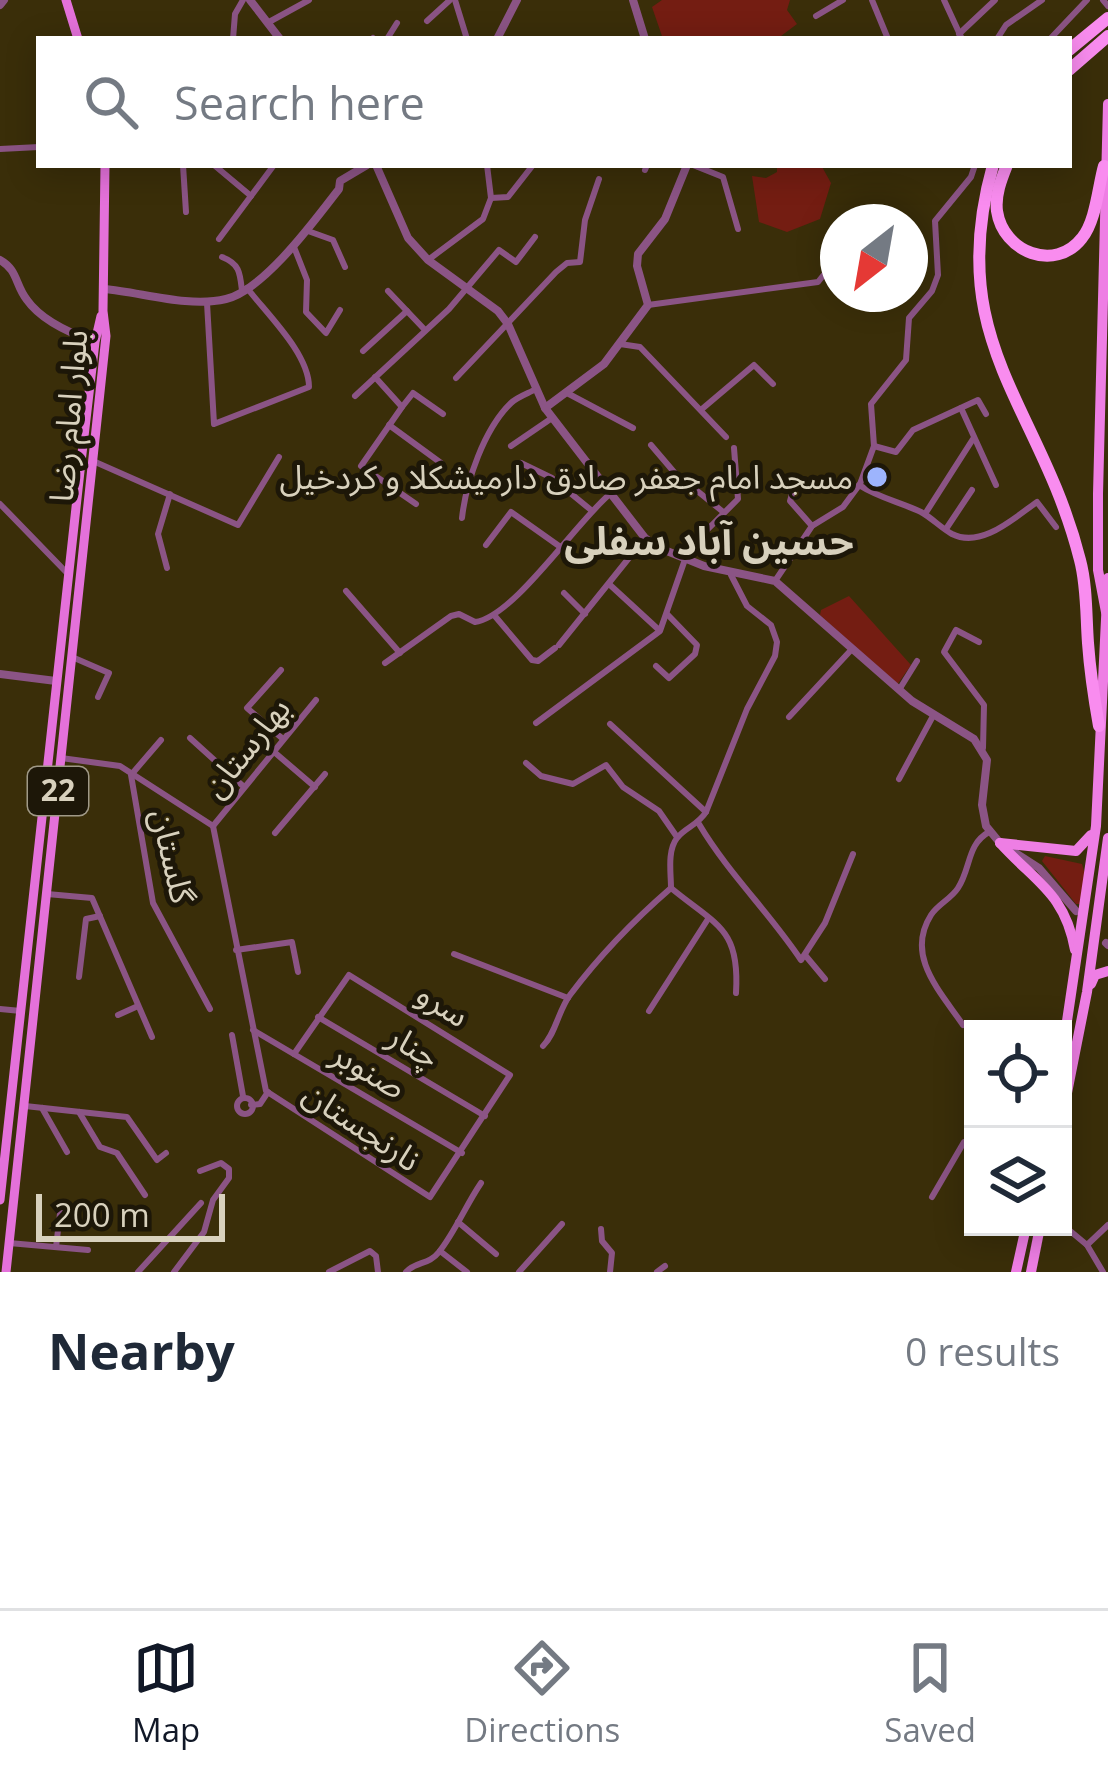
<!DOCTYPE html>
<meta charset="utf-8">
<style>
body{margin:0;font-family:"Open Sans","Noto Sans Arabic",sans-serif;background:#f2f2f3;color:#1f2937}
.controls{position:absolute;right:36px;bottom:36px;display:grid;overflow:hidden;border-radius:0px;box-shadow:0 6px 30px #0003}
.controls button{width:108px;height:108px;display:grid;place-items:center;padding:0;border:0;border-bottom:3px solid #e0e1e3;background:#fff;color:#1f2937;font:60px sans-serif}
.compass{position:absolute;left:820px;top:204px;width:108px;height:108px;border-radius:50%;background:#fff;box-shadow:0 6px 30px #0003;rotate:211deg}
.scale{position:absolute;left:36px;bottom:30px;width:189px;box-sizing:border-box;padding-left:12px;border:6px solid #d8d1bd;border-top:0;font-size:33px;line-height:42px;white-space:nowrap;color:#d8d1bd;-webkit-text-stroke:9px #1d1708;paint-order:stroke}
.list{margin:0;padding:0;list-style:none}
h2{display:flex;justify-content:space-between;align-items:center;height:156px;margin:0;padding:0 48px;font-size:51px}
h2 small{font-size:39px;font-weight:400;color:#747a83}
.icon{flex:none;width:66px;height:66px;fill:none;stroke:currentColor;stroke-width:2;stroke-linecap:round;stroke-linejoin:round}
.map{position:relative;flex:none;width:1108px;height:1272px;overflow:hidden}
.search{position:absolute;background:#fff;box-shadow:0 6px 30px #0003;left:36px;right:36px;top:36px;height:132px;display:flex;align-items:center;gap:30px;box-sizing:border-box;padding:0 42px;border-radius:0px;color:#747a83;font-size:45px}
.sheet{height:336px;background:#fff}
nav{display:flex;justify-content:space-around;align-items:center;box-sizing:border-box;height:168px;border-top:3px solid #e0e1e3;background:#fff;font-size:33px;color:#747a83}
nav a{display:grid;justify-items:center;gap:6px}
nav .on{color:#111827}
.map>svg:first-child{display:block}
.green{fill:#741d12}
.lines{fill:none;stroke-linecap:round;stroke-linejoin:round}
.minor{stroke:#8b5485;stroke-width:6}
.tertiary{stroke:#8b5485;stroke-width:8}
.primary{stroke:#e471da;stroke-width:9}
.trunk{stroke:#ee7ee4;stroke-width:10}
.motorway{stroke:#f98cef;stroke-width:12}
.poi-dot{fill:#9db4fd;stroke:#1d1708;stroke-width:4.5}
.labels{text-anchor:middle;stroke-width:10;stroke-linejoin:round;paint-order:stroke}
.shield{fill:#1d1708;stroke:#a09987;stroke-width:3}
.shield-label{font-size:30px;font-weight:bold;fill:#d8d1bd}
.street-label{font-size:33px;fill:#d8d1bd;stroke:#1d1708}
.poi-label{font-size:33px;fill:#d8d1bd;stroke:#1d1708;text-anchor:end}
.quarter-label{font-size:39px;font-weight:bold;fill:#d8d1bd;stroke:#1d1708}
</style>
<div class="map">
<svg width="1108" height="1272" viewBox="0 0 1108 1272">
<rect width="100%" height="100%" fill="#3a2e09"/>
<g class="green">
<polygon points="662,0 790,0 787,10 797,24 777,39 663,39 652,7"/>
<polygon points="777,165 821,165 831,183 820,219 787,232 759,222 752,176 766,178 777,172"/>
<polygon points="849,596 911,665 897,685 820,615 821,610"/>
<polygon points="1045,856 1082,864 1085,875 1080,904 1076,904 1042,861"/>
</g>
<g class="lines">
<g class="minor">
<polyline points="455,0 467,39"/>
<polyline points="872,0 888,39"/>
<polyline points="944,0 962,39"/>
<polyline points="1103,0 1108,6"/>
<polyline points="816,16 843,0"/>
<polyline points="427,21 450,0"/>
<polyline points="269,22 309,0"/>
<polyline points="959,34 995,0"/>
<polyline points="233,39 235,14 243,0"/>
<polyline points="372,39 373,38"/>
<polyline points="387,39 397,23"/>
<polyline points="997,39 1006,25 1042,0"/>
<polyline points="1050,39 1087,0"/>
<polyline points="0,149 39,147"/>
<polyline points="183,165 186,212"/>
<polyline points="214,165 251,196"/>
<polyline points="693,165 723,177 738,229"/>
<polyline points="645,170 647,165"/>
<polyline points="491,198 508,197 533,165"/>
<polyline points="308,231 333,240 345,267"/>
<polyline points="219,239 274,165"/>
<polyline points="294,247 307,280 306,312 326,333 340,310"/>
<path d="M222,257C240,264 240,273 242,291"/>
<polyline points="428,260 483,219 491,198 487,165"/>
<polyline points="388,291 425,330"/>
<path d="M207,303L214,424L309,387C309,354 268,315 247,288"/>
<polyline points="648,305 818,282 838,257"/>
<polyline points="620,344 640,347 726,437"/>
<polyline points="363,351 407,311"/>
<polyline points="375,377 402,407 361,466 416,504"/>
<polyline points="456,378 556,272 567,263 580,262 585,220 599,179"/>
<polyline points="567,393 633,428"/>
<polyline points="355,396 449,309 499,250 516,262 535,237"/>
<polyline points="402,407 413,393 443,414"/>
<polyline points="961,408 996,485"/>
<polyline points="702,409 754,365 773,384"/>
<polyline points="389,425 441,463"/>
<polyline points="651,445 674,472 722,511"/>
<polyline points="511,446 552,418"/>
<polyline points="874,446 896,452 913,430 978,400 986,414"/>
<polyline points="93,461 238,525 279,457"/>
<polyline points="521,463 552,478 591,510"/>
<polyline points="795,483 790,501 812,526"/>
<path d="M859,485C879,498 900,502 921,512C932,518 941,528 952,534C982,549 1015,517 1037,502L1056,527"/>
<polyline points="0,504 68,574"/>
<polyline points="925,514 973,439"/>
<path d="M462,518C466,482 484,429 511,403C517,397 529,393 536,389"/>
<polyline points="946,529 972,490"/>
<polyline points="486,545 511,512 559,546"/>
<polyline points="167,568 158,534 170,494"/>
<polyline points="775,581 812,526 843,507 860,484 874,446 871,404 906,360 909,318 932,291 938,275 935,221 971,177 975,165"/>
<polyline points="609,584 659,630"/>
<polyline points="346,591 400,653"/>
<polyline points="564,593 585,614"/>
<polyline points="494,615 532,660 538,661 555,648"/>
<polyline points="979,642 956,630 944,652 984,705 983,748"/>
<polyline points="559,645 645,538"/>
<polyline points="72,657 109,673 98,697"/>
<path d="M385,663L451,616L459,614L475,622C514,617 576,522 610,494"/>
<polyline points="656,666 669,678 695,654 697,645 668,615"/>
<polyline points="281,670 247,708 283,739"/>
<polyline points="899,690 917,661"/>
<polyline points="789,717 852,649"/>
<polyline points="536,723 660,631 689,548 738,499 734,448"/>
<polyline points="610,724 706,812"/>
<polyline points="190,738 243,786"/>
<polyline points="161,740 131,775 153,903 210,1009"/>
<polyline points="273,751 315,787"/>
<polyline points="61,758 120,766 213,826"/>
<polyline points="526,763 541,776 573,784 606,765 623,787 659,811 677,837"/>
<polyline points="899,779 933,716"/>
<path d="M699,824C728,873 769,912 801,960L825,923L853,854"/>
<polyline points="213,826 266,1091 430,1197 510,1075 349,975 294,1054"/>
<polyline points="213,826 316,700"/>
<polyline points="275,833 325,774"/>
<path d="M671,888C671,873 667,851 677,838C686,827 698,825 706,812L747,709L775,656L777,642L771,625L747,606L731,575"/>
<path d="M671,888C717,926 740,928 736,993"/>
<polyline points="47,894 92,898 152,1037"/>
<polyline points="236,950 292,942 298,972"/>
<polyline points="454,954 568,998"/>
<polyline points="805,955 825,979"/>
<polyline points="79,977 86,919 100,916"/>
<polyline points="0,1009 21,1011"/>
<polyline points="649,1011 708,919"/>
<polyline points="118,1015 138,1006"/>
<polyline points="318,1017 485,1116"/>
<path d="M963,1025C940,991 905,956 931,915C938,904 951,899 958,888C971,868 967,844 989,832"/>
<polyline points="253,1030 462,1153"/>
<polyline points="232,1035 243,1096"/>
<path d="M543,1046C556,1033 558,1011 570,995C600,955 634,920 671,888"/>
<circle cx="245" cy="1106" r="8"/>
<polyline points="251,1105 260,1104 268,1092"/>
<polyline points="25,1106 127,1117 157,1160 166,1153"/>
<polyline points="42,1108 67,1152"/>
<polyline points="79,1112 100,1147 117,1153 145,1195"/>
<polyline points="932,1197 964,1142 973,1145"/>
<polyline points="458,1222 496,1254"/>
<polyline points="1063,1225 1087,1245 1103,1272"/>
<polyline points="601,1229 602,1241 612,1253 610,1272"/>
<polyline points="9,1243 88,1250"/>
<polyline points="1087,1245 1108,1225"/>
<polyline points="56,1247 61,1205"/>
<polyline points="440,1251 467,1272"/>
<polyline points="138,1272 201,1203"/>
<polyline points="174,1272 204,1232 213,1200 229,1178 229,1169 221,1163 200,1171"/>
<polyline points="329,1272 370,1251 376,1256 378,1272"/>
<path d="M406,1272C416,1261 429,1265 439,1252C455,1232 466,1205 481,1183"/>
<polyline points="519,1272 562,1224"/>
<polyline points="657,1272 665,1266"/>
</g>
<g class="tertiary">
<polyline points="250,0 280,39"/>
<polyline points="633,0 645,39"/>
<polyline points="0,5 4,0"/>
<polyline points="497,39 517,0"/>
<polyline points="376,165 408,238 428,260 498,311 508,324 545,408 645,538 657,547 704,566 775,581 912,701 974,739 987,760 982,805 986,826 1000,843 1039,868 1076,911"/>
<path d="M0,260C18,270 15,285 27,300C41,320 72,334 95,342"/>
<path d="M104,289C141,292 188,308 226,299C264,290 315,220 339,189L340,181L367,165"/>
<polyline points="545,408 604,364 648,305 637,266 638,254 665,219 687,165"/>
<polyline points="0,674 56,681"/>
<polyline points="1106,943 1108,945"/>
</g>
<g class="primary">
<polyline points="66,0 78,39"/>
<polyline points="0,1200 81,462 95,342 101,316"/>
<polyline points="6,1272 106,336 103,311 105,165"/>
</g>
<g class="trunk">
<polyline points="1106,612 1098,570 1098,494 1108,104"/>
<path d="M1000,843C1035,882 1065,893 1075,950"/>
<polyline points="1000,843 1076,851 1091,835"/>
<polyline points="1091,984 1095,975 1108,971"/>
<polyline points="1063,1048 1096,826 1108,578"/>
<polyline points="1063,1113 1087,992 1108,838"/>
<polyline points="1016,1272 1026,1227"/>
<polyline points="1031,1272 1040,1227"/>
</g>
<g class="motorway">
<polyline points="1069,50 1108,18"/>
<polyline points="1069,70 1108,36"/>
<path d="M993,165C943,343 1041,405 1080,560C1087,586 1086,616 1088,643C1090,671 1094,698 1099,726"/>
<path d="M1007,165C1001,180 995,195 997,211C1003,252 1055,273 1082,238C1096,221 1098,187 1104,166"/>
</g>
</g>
<circle class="poi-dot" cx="877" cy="477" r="12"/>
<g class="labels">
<rect class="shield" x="28" y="767" width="60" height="48" rx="9"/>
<g class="shield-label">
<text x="58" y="801">22</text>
</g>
<g class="street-label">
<text transform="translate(68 416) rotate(-85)" y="12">بلوار امام رضا</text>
<text transform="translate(246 747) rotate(-51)" y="12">بهارستان</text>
<text transform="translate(173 856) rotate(77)" y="12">گلستان</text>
<text transform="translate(443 1004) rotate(32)" y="12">سرو</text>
<text transform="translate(414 1046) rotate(31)" y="12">چنار</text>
<text transform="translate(369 1070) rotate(30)" y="12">صنوبر</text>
<text transform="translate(362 1126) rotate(34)" y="12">نارنجستان</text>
</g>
<g class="poi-label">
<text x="853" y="489">مسجد امام جعفر صادق دارمیشکلا و کردخیل</text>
</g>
<g class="quarter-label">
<text x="709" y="555">حسین آباد سفلی</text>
</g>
</g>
</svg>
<div class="controls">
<button><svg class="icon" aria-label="locate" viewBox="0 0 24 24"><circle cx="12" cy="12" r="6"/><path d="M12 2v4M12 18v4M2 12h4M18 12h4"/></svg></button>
<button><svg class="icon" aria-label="layers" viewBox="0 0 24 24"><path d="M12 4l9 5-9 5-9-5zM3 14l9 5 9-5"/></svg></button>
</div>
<svg class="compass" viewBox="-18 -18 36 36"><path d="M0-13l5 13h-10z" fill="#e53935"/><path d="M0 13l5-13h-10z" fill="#747a83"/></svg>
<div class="scale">200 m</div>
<div class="search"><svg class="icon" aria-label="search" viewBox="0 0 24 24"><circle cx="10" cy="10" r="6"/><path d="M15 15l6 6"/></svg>Search here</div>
</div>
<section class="sheet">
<h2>Nearby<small>0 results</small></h2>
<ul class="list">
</ul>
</section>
<nav>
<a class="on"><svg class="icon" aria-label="map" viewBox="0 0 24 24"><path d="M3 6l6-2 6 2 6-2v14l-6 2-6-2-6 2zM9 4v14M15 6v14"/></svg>Map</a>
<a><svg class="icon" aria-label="directions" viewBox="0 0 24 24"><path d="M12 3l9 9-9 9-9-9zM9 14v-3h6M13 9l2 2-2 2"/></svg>Directions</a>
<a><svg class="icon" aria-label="saved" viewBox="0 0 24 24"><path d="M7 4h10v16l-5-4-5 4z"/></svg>Saved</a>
</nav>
